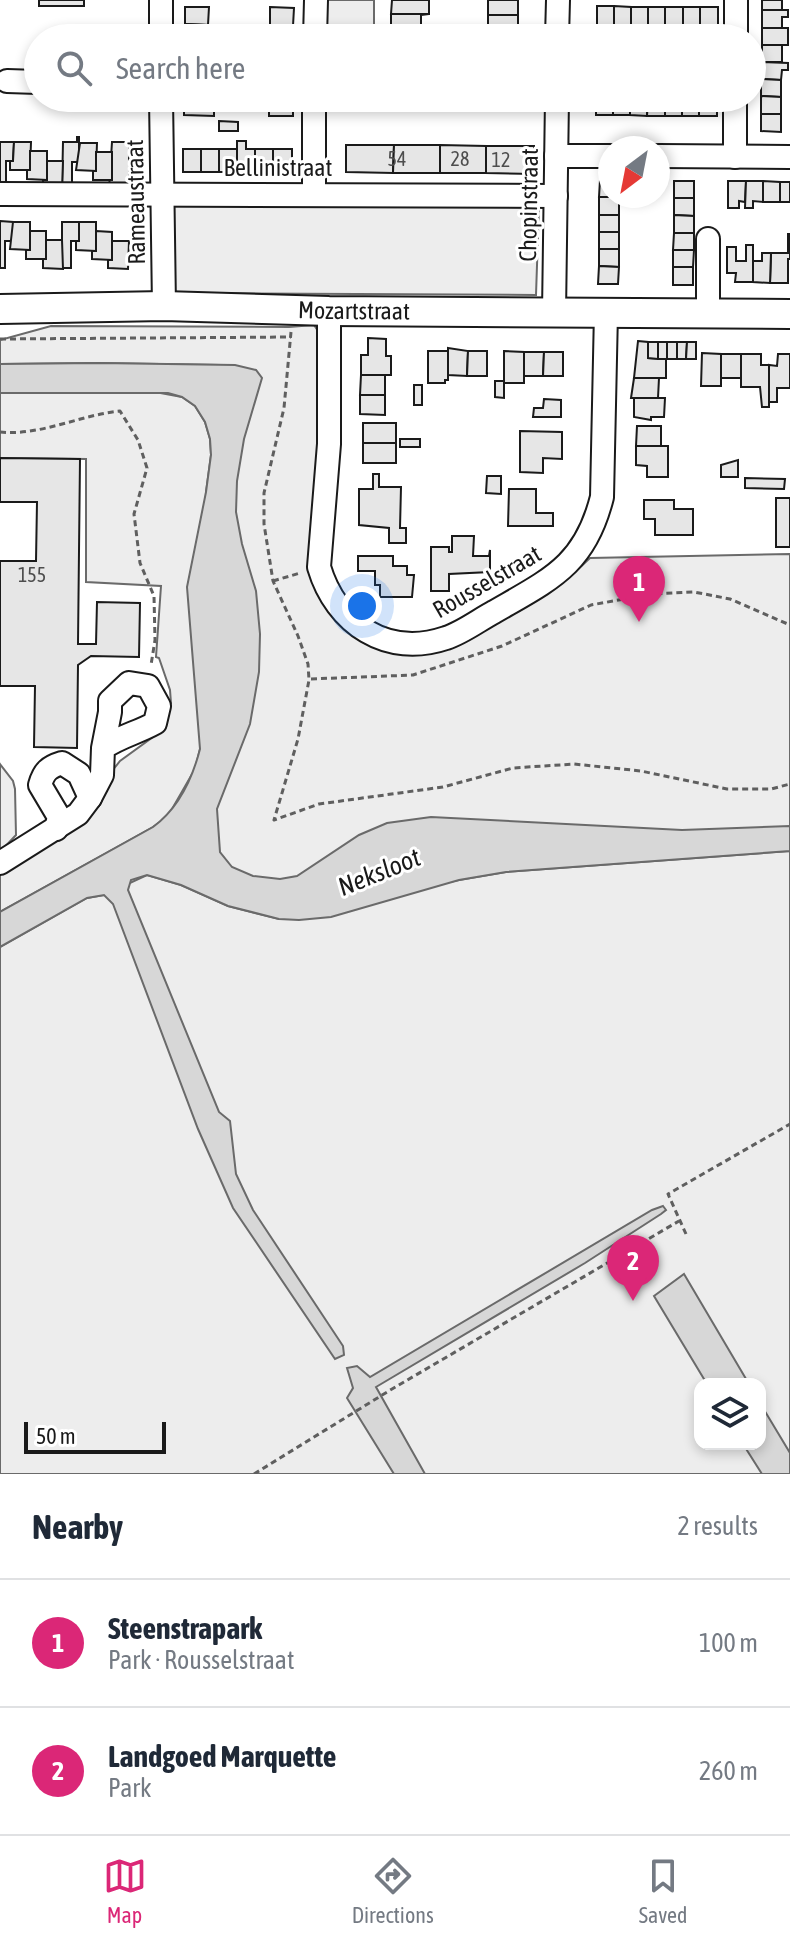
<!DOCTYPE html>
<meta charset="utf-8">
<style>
body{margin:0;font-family:"Asap Condensed",sans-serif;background:#f6f6f7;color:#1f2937}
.controls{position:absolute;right:24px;bottom:24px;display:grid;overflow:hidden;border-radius:16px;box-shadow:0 4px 12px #0003}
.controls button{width:72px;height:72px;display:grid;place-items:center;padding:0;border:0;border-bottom:2px solid #e0e1e3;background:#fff;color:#1f2937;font:40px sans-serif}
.compass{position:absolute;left:598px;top:136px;width:72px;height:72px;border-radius:50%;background:#fff;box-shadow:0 4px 12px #0003;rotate:212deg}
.scale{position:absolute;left:24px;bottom:20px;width:142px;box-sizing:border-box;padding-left:8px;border:4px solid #1a1a1a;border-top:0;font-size:22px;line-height:28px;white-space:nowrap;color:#1a1a1a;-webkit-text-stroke:6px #fff;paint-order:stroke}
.you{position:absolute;left:362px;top:606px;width:28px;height:28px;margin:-20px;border:6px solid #fff;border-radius:50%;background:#1a73e8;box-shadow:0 0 0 12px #1a73e833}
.badge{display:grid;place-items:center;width:52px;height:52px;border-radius:50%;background:#db2777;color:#fff;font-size:26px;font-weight:700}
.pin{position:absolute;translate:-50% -66px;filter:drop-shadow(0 2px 4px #0008)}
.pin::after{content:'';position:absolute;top:42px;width:28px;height:24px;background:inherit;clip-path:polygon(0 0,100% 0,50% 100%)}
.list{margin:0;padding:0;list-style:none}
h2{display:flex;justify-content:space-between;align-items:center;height:104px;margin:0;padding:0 32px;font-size:34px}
h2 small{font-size:26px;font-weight:400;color:#747a83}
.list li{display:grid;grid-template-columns:52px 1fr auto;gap:24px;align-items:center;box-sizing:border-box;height:128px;padding:0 32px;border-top:2px solid #e0e1e3}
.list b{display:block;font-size:30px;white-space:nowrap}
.list p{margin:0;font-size:26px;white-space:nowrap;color:#747a83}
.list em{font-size:26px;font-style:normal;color:#747a83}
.icon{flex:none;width:44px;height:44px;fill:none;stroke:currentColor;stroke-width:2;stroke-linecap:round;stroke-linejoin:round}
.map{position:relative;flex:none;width:790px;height:1474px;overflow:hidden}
.search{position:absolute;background:#fff;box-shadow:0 4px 12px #0003;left:24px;right:24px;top:24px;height:88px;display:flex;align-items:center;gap:20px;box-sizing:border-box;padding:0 28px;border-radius:44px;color:#747a83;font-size:30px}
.sheet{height:360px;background:#fff}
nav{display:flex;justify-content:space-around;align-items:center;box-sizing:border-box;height:112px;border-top:2px solid #e0e1e3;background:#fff;font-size:22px;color:#747a83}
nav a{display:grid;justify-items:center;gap:4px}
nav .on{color:#db2777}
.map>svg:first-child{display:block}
.built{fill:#ededed;stroke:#6a6a6a;stroke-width:2;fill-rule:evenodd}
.water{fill:#d7d7d7;stroke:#6a6a6a;stroke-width:2}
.building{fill:#e6e6e6;stroke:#1a1a1a;stroke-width:2}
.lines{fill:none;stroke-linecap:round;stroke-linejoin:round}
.minor-casing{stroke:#1a1a1a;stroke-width:26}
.major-casing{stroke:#1a1a1a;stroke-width:32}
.path{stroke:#5f5f5f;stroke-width:3;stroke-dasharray:6 4;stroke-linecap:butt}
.minor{stroke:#fff;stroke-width:22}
.major{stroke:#fff;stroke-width:28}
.labels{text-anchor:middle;stroke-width:6;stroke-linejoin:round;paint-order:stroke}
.number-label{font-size:20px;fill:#4d4d4d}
.street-label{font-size:24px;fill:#1a1a1a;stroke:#fff}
.water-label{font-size:26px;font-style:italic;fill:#1a1a1a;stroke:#fff}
</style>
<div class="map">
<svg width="790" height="1474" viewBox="0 0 790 1474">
<rect width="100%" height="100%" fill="#fff"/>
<g class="built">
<polygon points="327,0 374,0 374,38 339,38 339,26 327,27"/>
<polygon points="171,202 539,206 536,295 174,293"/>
<polygon points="314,325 320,334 321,343 318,459 310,562 394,648 527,601 573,574 590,558 790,554 790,840 435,849 307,901 178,851 205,779 220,365 99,363 0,364 0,340 51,326 289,327"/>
<polygon points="155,392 182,397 195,406 205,422 210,439 211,455 206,492 200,749 195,769 168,816 153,827 0,912 0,871 67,831 98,807 101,790 108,776 120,761 157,734 171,703 170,690 159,658 156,657 161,586 86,582 86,459 0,458 0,393"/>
<polygon points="0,764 13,781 15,789 16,835 0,852"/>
<path d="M790,851V1474H0V947L87,898L104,895L147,875L181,885L228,906L279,919L459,880L506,872ZM700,1384H760V1444H700Z"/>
</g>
<g class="water">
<path d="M99,363L235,365L256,370L262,378L244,439L237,481L236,512L242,544L256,591L260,634L259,672L250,724L217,809L220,852L232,867L253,876L280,879L297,876L359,835L387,823L431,817L682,830L790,826V851L506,872L459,880L331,917L299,920L279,919L228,906L181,885L147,875L131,880L128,890L219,1112L230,1121L236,1174L253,1210L343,1346L344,1355L335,1359L233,1208L198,1129L113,904L104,895L87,898L0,947V912L153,827C179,808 192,780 200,749L187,587L206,492L211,455L210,439L205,422L195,406L182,397L168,393H0V364Z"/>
<polygon points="663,1206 666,1210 661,1214 585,1263 376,1387 425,1474 394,1474 347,1398 353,1388 347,1368 357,1366 370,1377 652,1210"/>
<polygon points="684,1274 749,1384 707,1384 654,1296"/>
<polygon points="760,1403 790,1453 790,1474 762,1474 743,1444 760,1444"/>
</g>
<g class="building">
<rect x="39" y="0" width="45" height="6"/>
<polygon points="392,0 429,0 429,14 391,14"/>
<rect x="488" y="0" width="30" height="15"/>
<rect x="762" y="0" width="20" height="10"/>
<polygon points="597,6 614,6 614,27 597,26"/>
<polygon points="614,6 631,7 631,27 614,27"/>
<polygon points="185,7 209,7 208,25 185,24"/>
<polygon points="270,7 294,8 293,26 270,25"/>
<rect x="631" y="7" width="17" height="20"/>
<rect x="648" y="7" width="17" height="20"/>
<rect x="665" y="7" width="18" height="20"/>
<polygon points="683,7 700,7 700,28 683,27"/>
<rect x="700" y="7" width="18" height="21"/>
<polygon points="762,10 788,10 788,17 782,17 782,28 762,28"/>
<polygon points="391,14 429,14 421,15 421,29 429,30 391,29"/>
<rect x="488" y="15" width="30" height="15"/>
<polygon points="185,24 208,25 208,38 185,38"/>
<polygon points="270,25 293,26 293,38 270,38"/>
<rect x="762" y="28" width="26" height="17"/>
<polygon points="391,29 429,30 429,38 391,38"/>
<rect x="488" y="30" width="30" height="8"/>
<rect x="762" y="45" width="20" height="17"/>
<polygon points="762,62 788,63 788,70 782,70 781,80 761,79"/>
<polygon points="761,79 781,80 781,97 761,96"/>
<polygon points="761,96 781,97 781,114 761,114"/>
<polygon points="184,98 208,98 207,109 214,109 214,116 184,115"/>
<polygon points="263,98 293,98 293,116 269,116 269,107 263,107"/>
<rect x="596" y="98" width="17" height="17"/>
<rect x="613" y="98" width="17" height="17"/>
<polygon points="630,98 648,98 647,116 630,115"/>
<polygon points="648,98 665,98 665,116 647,116"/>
<rect x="665" y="98" width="17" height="18"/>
<rect x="682" y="98" width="17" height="18"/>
<rect x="699" y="98" width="18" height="18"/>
<polygon points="761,114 781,114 781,132 761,131"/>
<polygon points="219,121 238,122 238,131 219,131"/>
<polygon points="77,137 79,137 79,162 72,162 72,189 62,189 63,142 77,142"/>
<polygon points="237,141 246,141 246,149 255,149 255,172 237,172"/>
<polygon points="0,142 14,142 13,161 6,161 6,188 0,188"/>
<polygon points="14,142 31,142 30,170 10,170 10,161 13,161"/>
<polygon points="112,142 129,142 129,190 109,189"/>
<polygon points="80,143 97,143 96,171 76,170"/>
<polygon points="346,145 394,145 393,173 346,172"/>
<polygon points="394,145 440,145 440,173 393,173"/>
<polygon points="440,145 486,146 486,173 440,173"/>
<polygon points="486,146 534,146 534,174 486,173"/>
<rect x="183" y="149" width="18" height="23"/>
<rect x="201" y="149" width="18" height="23"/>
<rect x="219" y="149" width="18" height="23"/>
<rect x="255" y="149" width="18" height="23"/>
<polygon points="273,149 292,149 292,173 273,172"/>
<polygon points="30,151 47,151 47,180 27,179 27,170 30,170"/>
<polygon points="96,152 112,152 112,180 93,180 93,171 96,171"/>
<polygon points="47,161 63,161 62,189 43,188 43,180 47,180"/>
<polygon points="600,180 610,180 610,196 627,197 599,197"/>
<rect x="674" y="181" width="20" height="17"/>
<polygon points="728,181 746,181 745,202 739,201 739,208 728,208"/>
<polygon points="746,181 763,181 763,202 753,201 753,208 745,208"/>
<polygon points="763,181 780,182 780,202 763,202"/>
<rect x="780" y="182" width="10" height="20"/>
<rect x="599" y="197" width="20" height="18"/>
<polygon points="674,198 694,198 694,216 674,215"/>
<rect x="599" y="215" width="20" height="17"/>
<polygon points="674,215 694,216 694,233 674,233"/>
<polygon points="0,221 13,222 13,241 5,241 5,268 0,268"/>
<polygon points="13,222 30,222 30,250 10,249"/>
<polygon points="62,222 79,222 79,241 71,241 71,268 62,268"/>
<polygon points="79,222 96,222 96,251 76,250 76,241 79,241"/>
<polygon points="30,231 46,231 46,259 26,259 26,250 30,250"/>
<polygon points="96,231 112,232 112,260 92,259 92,251 96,251"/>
<rect x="599" y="232" width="20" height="17"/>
<polygon points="674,233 694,233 694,250 673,250"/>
<polygon points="788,234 790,234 790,259 788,259 788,283 770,283 771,253 788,253"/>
<polygon points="46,240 62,240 63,269 43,268 43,259 46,259"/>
<polygon points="112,241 129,241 128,269 108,268 108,260 112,260"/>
<polygon points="746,245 753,245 753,282 735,282 736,273 727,273 727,247 736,247 736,261 746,261"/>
<polygon points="599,249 619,249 619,267 599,266"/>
<polygon points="673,250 694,250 693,267 673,267"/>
<polygon points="762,253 771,253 770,283 753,282 753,261 762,261"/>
<polygon points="599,266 619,267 618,284 598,284"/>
<rect x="673" y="267" width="20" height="18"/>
<polygon points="368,338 386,339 386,356 391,356 391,375 361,375 361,355 368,355"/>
<polygon points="638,341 648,342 648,358 666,359 666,378 634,378"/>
<polygon points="648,342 658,342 658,359 648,358"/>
<rect x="658" y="342" width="9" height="17"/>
<rect x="667" y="342" width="10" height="17"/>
<polygon points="677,342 687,342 686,359 677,359"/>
<polygon points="687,342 696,342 696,359 686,359"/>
<polygon points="448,348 468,351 467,376 448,375"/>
<polygon points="428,351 448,351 448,380 445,380 445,383 428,383"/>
<polygon points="468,351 487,351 487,376 467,376"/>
<polygon points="504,351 524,352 524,383 504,383 504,398 495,397 495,381 504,381"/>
<polygon points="524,352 544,352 543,376 524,376"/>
<polygon points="544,352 563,352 563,376 543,376"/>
<polygon points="702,353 721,354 721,386 701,386"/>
<rect x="721" y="354" width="20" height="24"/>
<polygon points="741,354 761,354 761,365 769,365 769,407 762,407 760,387 741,387"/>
<polygon points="778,354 790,354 790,388 777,388 777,402 769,402 769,365 777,366"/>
<polygon points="361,375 385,375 385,395 360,395"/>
<polygon points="634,378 659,378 658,398 631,398"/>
<rect x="414" y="385" width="8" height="20"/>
<polygon points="360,395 385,395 385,415 360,414"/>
<polygon points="634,398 665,398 664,417 651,417 651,420 634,417"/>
<polygon points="544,399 561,400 561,417 533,417 534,408 543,408"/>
<rect x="363" y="423" width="33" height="20"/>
<polygon points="637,426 661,426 661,446 636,446"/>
<polygon points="520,431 562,432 562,459 543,458 543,473 520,472"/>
<rect x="400" y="439" width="20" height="8"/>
<rect x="363" y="443" width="33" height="20"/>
<polygon points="636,446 668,446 668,477 647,477 647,466 636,465"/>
<polygon points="0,458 80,459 78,644 96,644 97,602 140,603 139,657 91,656 78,665 77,748 34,747 35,686 0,686 0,561 36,561 37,502 0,502"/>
<polygon points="738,460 738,477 721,477 721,465"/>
<polygon points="373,474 379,474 379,487 401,487 400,528 406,528 406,543 389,543 389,528 359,525 359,489 373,489"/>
<polygon points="487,476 501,476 501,494 486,493"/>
<polygon points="745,478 785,479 784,489 745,488"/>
<polygon points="509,489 536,489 536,513 553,513 553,526 508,526"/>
<rect x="776" y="498" width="14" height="49"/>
<polygon points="644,500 674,500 674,509 693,509 693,535 655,535 655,519 644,519"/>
<polygon points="452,536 474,536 473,556 489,556 490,550 490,572 449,574 449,591 431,591 431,547 449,547 449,552 452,552"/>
<polygon points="358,556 393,556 393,566 407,566 407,575 414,575 412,597 380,597 380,585 375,585 375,571 358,571"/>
</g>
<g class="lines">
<defs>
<g id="minor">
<polyline points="161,38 161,0"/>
<polyline points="315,38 316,0"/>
<polyline points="557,38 558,0"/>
<polyline points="736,38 736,0"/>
<polyline points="7,81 38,82"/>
<polyline points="161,98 164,306"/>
<polyline points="556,156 610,156"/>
<polyline points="658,156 790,157"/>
<polyline points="735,157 735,98"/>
<polyline points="0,194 556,196"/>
<polyline points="314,194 314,98"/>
<path d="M329,311V444L319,567C336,624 387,658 446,638C462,633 479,620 494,612C551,579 585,565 602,497L606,312"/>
<polyline points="554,313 557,98"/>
<polyline points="708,313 708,239"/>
<path d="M56,829L59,817L40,785C44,771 49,767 62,763L79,774L90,798"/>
<path d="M0,863L78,814L90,798L102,775L103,748L110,712V701L129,683L148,686L159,706L155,723C137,733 121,736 103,748"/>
</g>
<g id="major">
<path id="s1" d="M0,309L164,306L329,311L790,314"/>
</g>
</defs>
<use href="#minor" class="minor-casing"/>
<use href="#major" class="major-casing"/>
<g class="path">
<polyline points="291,332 284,408 264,493 264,524 273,581 298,636 308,664 309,680 298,739 274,820 319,804 443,787 513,768 574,764 641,771 727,789 771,789 790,784"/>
<polyline points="0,339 291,337"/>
<path d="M0,432C41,436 80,415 120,411L138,440L147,468L134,514L140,563L154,596L155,640L151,665"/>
<polyline points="273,581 300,573"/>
<polyline points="311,679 413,675 502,646 591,605 652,594 694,592 730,599 790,625"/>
<polyline points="686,1234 668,1194 790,1124"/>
<polyline points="254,1474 392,1389 679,1221"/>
</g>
<use href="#minor" class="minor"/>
<use href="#major" class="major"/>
</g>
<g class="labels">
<g class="number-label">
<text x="397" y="166">54</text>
<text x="460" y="166">28</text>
<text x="501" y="167">12</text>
<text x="32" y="582">155</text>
</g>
<g class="street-label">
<text x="278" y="176">Bellinistraat</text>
<text transform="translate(136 202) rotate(-91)" y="8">Rameaustraat</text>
<text transform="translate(529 205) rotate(-89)" y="8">Chopinstraat</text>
<text dy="8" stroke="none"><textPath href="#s1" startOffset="354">Mozartstraat</textPath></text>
<text transform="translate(487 582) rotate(-30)" y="8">Rousselstraat</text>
</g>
<g class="water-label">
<text transform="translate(379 872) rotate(-22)" y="9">Neksloot</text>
</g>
</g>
</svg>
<div class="controls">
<button><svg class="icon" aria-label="layers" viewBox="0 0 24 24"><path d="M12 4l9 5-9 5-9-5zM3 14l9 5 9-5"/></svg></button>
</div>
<svg class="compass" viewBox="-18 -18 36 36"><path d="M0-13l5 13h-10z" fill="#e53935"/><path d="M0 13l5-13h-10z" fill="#747a83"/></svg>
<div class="scale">50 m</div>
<div class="you"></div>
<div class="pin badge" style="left:639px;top:622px">1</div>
<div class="pin badge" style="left:633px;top:1301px">2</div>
<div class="search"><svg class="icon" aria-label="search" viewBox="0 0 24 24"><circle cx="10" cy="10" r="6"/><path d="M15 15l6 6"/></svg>Search here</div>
</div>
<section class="sheet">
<h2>Nearby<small>2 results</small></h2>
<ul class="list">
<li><span class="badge">1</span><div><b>Steenstrapark</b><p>Park · Rousselstraat</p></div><em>100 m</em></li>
<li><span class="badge">2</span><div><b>Landgoed Marquette</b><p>Park</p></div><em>260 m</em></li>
</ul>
</section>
<nav>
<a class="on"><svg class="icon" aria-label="map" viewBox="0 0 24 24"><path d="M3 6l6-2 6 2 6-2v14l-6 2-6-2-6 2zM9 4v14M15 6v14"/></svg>Map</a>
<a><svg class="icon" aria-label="directions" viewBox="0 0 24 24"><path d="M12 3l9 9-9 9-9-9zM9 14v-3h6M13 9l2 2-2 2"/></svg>Directions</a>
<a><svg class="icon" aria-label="saved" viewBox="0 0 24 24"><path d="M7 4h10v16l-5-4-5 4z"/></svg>Saved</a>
</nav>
